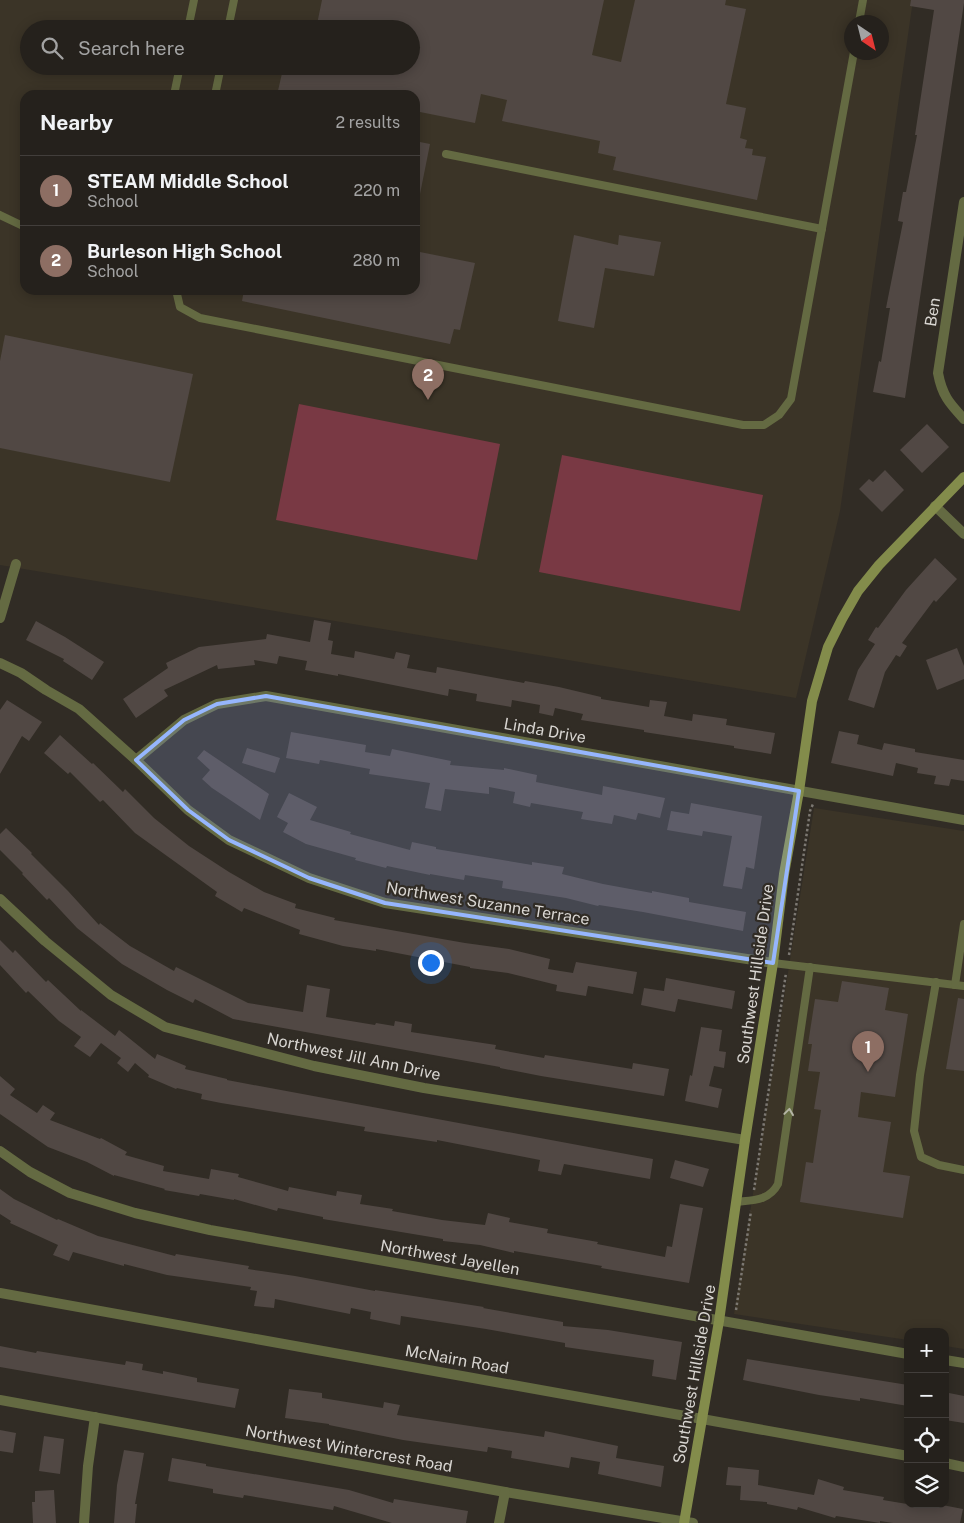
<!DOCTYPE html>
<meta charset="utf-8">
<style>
body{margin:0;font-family:"Public Sans",sans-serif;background:#312e29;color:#f1f3f6}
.controls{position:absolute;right:15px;bottom:15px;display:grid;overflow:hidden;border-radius:10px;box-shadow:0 2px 12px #0003}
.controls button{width:45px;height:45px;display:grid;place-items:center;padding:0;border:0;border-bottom:1px solid #423e3b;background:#25211c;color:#f1f3f6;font:25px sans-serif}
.compass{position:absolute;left:844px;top:15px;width:45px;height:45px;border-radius:50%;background:#25211c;box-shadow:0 2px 12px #0003;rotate:145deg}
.you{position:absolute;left:430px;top:962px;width:18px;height:18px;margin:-12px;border:4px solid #fff;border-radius:50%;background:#1a73e8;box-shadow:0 0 0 8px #1a73e833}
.badge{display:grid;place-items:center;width:32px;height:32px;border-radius:50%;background:#96b6fd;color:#fff;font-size:16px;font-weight:700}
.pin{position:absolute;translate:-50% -41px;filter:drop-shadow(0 1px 2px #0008)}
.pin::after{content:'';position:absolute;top:26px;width:18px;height:15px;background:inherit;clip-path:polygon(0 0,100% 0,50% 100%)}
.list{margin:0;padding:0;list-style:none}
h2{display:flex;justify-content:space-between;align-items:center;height:65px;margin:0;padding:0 20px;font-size:21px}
h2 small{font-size:16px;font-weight:400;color:#a3a3a3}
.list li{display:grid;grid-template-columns:32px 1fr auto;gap:15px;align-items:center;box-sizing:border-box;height:70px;padding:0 20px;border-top:1px solid #423e3b}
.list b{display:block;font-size:19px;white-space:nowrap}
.list p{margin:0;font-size:16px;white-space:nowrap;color:#a3a3a3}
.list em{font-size:16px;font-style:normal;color:#a3a3a3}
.icon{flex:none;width:28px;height:28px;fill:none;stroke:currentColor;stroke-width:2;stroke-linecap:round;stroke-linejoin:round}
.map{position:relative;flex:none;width:964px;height:1523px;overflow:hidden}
.search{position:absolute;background:#25211c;box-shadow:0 2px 12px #0003;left:20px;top:20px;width:400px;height:55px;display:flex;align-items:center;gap:12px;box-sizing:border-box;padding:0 18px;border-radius:28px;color:#a3a3a3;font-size:19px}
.panel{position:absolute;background:#25211c;box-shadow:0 2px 12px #0003;left:20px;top:90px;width:400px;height:205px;border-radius:15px}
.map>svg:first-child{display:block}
.built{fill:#3b3427;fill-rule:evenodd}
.green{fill:#793944}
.building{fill:#514844}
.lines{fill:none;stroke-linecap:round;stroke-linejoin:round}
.path{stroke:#7c7872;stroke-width:2.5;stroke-dasharray:2.5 2.5;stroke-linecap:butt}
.lane{stroke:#646a42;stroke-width:8}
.street{stroke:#646a42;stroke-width:10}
.secondary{stroke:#838c4b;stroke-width:10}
.oneway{stroke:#b5b5a6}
.marked{fill:#96b6fd;fill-opacity:0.2;stroke:#96b6fd;stroke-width:4;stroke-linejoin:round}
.labels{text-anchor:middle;stroke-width:4.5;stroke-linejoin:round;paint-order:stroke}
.street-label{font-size:16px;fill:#d8d5d1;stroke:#312c25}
</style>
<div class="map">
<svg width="964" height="1523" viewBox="0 0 964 1523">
<rect width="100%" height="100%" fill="#312c25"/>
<g class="built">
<path d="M0,0H913L840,511L796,698L0,565ZM852,22H882V52H852ZM29,29H411V66H29ZM25,95H415V290H25Z"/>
<polygon points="814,808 964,831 964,1349 945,1346 945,1332 908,1332 908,1340 734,1314"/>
</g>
<g class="green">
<polygon points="299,404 500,444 477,560 276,520"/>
<polygon points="562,455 763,495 740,611 539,572"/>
</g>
<g class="building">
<polygon points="322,0 604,0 592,55 621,62 635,0 726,0 725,5 746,9 726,104 746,108 740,138 747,140 745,148 753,149 752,155 766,157 757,200 613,170 616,157 598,153 600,141 502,121 507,100 481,94 475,123 415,111 415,95 277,95 283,69 307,73 308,66 411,66 411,29 316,29"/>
<polygon points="911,0 964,0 964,3 905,398 873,392 879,361 881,362 890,308 886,308 903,222 898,221 903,192 906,192 917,135 915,135 934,10 910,6"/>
<polygon points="415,141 430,144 420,194 415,193"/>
<polygon points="574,235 618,245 619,235 661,242 654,276 605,268 594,328 558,321"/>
<polygon points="415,251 475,263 460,330 454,329 450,344 242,301 244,290 415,290"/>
<polygon points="5,335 193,374 170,482 0,448 0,361"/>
<polygon points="927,424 949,447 922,473 900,450"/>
<polygon points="885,470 904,490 882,512 859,489 869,479 873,482"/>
<polygon points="935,558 957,579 936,602 934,600 902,643 907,646 900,657 896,655 885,672 874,708 848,700 858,670 875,644 868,640 876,627 878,628 906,590"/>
<polygon points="314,620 331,623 328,640 333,641 331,654 354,658 355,651 394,659 396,652 410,655 407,668 436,673 437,667 524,683 525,681 559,687 601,697 601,699 649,707 650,700 667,702 664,716 692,721 693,714 727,719 726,725 775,733 771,754 734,748 734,746 644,732 644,730 581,720 583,714 555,708 553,716 539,713 540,705 512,700 511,707 476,701 477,694 449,689 448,696 338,674 338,676 305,670 307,661 279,656 277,664 254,660 255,665 218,669 217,665 164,690 168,696 136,718 123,699 168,668 166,663 199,647 266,639 267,634 310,642"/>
<polygon points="36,621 65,637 104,662 92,680 63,661 64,659 26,640"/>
<polygon points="957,648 964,666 964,679 937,690 926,660"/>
<polygon points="7,700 42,722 29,741 22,736 0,774 0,710"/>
<polygon points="839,731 859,735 857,744 882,750 884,743 915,749 915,752 964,760 964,781 951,779 949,786 934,784 936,776 917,773 918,768 896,763 893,776 831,763"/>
<polygon points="291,732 366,745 365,752 390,756 392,749 451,761 450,765 504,770 504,768 537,775 536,782 602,795 603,786 665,798 660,818 638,813 636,820 614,815 612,824 581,819 583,812 531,803 530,807 513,803 515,792 489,787 489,794 445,789 441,811 425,808 430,783 369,774 370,769 320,760 319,764 286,758"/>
<polygon points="60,735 92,764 93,763 123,792 125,789 154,818 189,846 229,872 264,892 296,904 295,908 335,918 334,920 465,943 509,949 550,959 548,969 573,973 576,962 637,972 633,994 588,986 586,996 556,991 557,985 508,973 470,968 470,967 376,949 376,951 343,946 299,934 300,930 244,908 242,912 215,896 217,892 135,833 103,800 100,802 70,772 68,774 44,753"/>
<polygon points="247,748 280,758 275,773 242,763"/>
<polygon points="204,750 269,794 260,820 212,788 202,779 210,770 197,758"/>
<polygon points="289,793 317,807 310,820 351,832 350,834 410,850 412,842 436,847 436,849 532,865 532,862 564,867 562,874 603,884 652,893 652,891 689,898 689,902 746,912 743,931 643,912 599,905 598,906 566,898 502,888 503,881 465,875 464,880 430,874 430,875 387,866 386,868 355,860 356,858 306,844 283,832 288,823 277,817"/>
<polygon points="691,803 762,816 754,869 746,867 742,889 723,886 732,836 703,831 702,836 667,830 671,811 689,814"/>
<polygon points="6,828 32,853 31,854 68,891 99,925 100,923 130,946 174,971 176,967 248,1003 303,1012 307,985 330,989 326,1017 375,1025 376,1023 394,1026 395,1021 412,1024 411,1032 496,1045 495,1049 544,1058 545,1055 632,1069 633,1063 669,1069 664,1096 541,1076 500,1068 500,1067 233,1019 195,999 193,1003 167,990 122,964 77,928 49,898 47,900 22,874 23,873 0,850 0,834"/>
<polygon points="0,940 13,953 15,950 46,982 48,980 81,1011 81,1010 115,1036 119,1030 155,1059 157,1054 186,1066 185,1069 227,1079 227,1080 653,1159 650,1179 564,1164 561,1175 538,1171 540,1160 437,1140 437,1142 364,1131 365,1127 221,1103 201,1099 202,1094 177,1088 176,1089 148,1077 149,1075 135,1063 128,1072 117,1063 121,1058 101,1043 90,1057 74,1046 81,1037 59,1021 28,991 26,993 0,965"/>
<polygon points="666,978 735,991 732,1009 678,999 675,1012 641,1005 644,988 664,991"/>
<polygon points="842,981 889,988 885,1010 908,1014 895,1097 861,1092 858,1117 891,1122 883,1172 910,1176 903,1218 800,1202 806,1162 813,1163 821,1110 814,1109 820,1072 808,1071 812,1044 808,1044 815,999 838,1002"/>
<polygon points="958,998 964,999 964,1071 946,1069"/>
<polygon points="701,1027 722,1030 719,1051 726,1052 724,1068 714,1066 709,1086 722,1089 718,1108 685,1101 690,1075 692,1076"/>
<polygon points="0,1076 15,1089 10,1095 37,1113 43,1105 55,1113 50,1120 100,1139 101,1138 127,1152 125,1155 164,1166 163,1171 209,1179 211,1169 239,1174 238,1177 288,1191 289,1187 336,1196 337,1191 362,1195 360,1204 393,1209 392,1211 442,1220 485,1225 488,1213 510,1218 509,1222 548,1229 547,1233 598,1242 597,1244 665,1257 667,1246 672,1247 680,1204 703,1208 689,1283 601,1268 602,1266 562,1259 514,1251 514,1253 480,1245 443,1241 443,1239 323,1219 323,1217 278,1208 277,1211 234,1199 234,1200 200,1194 199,1196 164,1190 165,1189 114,1175 114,1176 87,1162 48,1147 0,1114"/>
<polygon points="675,1160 709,1169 703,1187 670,1178"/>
<polygon points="0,1189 14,1199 57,1220 58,1219 98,1236 175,1256 176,1254 249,1266 248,1269 295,1276 375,1291 375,1290 484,1307 483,1308 563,1322 563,1326 608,1330 682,1342 676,1380 652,1376 654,1360 565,1347 565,1343 486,1329 401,1316 400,1325 370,1319 371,1312 351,1308 350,1314 275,1299 274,1308 254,1306 257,1291 250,1290 251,1287 167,1275 124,1264 124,1266 73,1252 69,1261 53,1255 58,1245 10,1223 11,1221 0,1214"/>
<polygon points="0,1346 36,1353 37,1351 125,1365 126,1361 143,1364 142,1370 163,1374 163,1371 197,1378 197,1382 239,1389 235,1408 0,1367"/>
<polygon points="747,1359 908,1385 908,1406 860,1398 860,1401 819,1395 743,1380"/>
<polygon points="289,1389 322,1393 322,1398 383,1408 384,1402 400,1405 397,1415 544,1437 545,1431 618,1446 616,1458 664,1466 661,1487 598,1474 600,1462 571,1457 569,1468 511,1458 512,1451 488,1447 487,1452 403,1440 329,1425 329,1424 285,1418"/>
<polygon points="949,1393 964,1396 964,1423 945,1420"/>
<polygon points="0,1430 16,1433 13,1453 0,1451"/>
<polygon points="44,1436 64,1439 60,1474 39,1471"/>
<polygon points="124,1450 144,1453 135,1504 137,1504 135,1523 114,1523 117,1485"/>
<polygon points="172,1458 206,1464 206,1466 349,1490 393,1503 394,1499 468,1511 466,1523 392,1523 334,1506 333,1510 244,1495 243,1498 213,1493 213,1489 168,1481"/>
<polygon points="728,1467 759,1470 758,1485 814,1495 818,1479 844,1487 843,1490 884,1497 883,1500 931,1508 931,1504 937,1504 963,1509 960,1523 893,1523 880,1521 880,1523 836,1516 835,1518 798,1507 797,1510 767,1504 767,1502 740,1500 741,1486 726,1485"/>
<polygon points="54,1490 56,1523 33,1523 32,1502 35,1502 35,1491"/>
</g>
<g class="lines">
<g class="path">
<polyline points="789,955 810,811 813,804"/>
<polyline points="754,1190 786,973"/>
<polyline points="736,1310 751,1211"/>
</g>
<g class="lane">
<polyline points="859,22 863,0"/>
<polyline points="188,29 194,0"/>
<polyline points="228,29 234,0"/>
<polyline points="174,95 180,66"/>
<polyline points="215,95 221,66"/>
<polyline points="446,154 822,229"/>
<polyline points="0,215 25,227"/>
<polyline points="176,290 180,307 200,318 743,425 764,425 779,415 791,399 854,52"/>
<polyline points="773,963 964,986"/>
<polyline points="936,982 920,1075 914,1131 921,1157 939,1165 964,1170"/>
<polyline points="955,985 964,924"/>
<path d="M736,1202C753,1200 769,1201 778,1184L810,967"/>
</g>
<g class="street">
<path d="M964,202L938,373C942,395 949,403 964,419"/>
<polyline points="935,506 964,534"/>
<polyline points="0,618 16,564"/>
<polyline points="0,663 21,673 46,690 79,709 136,760 188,810 229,840 309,878 385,903 773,963"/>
<polyline points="136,760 184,720 217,704 266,696 964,820"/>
<polyline points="0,899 45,941 111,995 165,1027 314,1066 424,1088 745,1140"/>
<polyline points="0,1151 30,1172 70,1193 135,1213 210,1230 908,1354"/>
<polyline points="0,1293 908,1456"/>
<polyline points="945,1360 964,1363"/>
<polyline points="0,1400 505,1492 693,1523"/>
<polyline points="945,1463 964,1467"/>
<polyline points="84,1523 88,1466 95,1417"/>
<polyline points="499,1523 505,1492"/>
</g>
<polyline class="secondary" points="684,1523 719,1321 745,1140 773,963 784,874 799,791 812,701 828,647 842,619 858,591 879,565 964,477"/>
</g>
<defs><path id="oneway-chevron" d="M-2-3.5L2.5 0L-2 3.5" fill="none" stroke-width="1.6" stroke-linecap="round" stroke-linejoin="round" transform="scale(1.25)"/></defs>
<use class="oneway" href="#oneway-chevron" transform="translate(789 1112) rotate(-82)"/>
<path class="marked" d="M266,696L799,791L773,963L385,903L309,878L229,840L188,810L136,760L184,720L217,704Z"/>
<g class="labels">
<g class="street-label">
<text transform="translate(932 312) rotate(-81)" y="6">Ben</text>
<text transform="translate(545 730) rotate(10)" y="6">Linda Drive</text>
<text transform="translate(488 903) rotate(9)" y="6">Northwest Suzanne Terrace</text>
<text transform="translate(755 974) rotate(-82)" y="6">Southwest Hillside Drive</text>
<text transform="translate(354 1056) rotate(12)" y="6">Northwest Jill Ann Drive</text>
<text transform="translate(450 1257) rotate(10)" y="6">Northwest Jayellen</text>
<text transform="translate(457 1359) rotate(10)" y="6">McNairn Road</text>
<text transform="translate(694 1374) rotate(-80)" y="6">Southwest Hillside Drive</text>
<text transform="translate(349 1448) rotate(10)" y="6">Northwest Wintercrest Road</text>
</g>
</g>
</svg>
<div class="controls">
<button>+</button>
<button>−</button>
<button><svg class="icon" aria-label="locate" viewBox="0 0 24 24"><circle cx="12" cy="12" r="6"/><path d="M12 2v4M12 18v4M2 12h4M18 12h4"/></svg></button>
<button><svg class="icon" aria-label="layers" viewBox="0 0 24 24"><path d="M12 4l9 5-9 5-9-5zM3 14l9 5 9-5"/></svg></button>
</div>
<svg class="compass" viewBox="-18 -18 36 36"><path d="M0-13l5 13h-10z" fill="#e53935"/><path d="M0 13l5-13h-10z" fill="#a3a3a3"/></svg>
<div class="you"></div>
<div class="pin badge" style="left:868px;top:1072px;background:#8d6e63">1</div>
<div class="pin badge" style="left:428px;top:400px;background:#8d6e63">2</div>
<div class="search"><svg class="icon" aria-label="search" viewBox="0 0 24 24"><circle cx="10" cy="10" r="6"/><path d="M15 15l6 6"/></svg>Search here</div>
<section class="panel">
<h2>Nearby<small>2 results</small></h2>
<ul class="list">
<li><span class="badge" style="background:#8d6e63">1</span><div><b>STEAM Middle School</b><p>School</p></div><em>220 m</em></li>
<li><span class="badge" style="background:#8d6e63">2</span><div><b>Burleson High School</b><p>School</p></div><em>280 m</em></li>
</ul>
</section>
</div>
